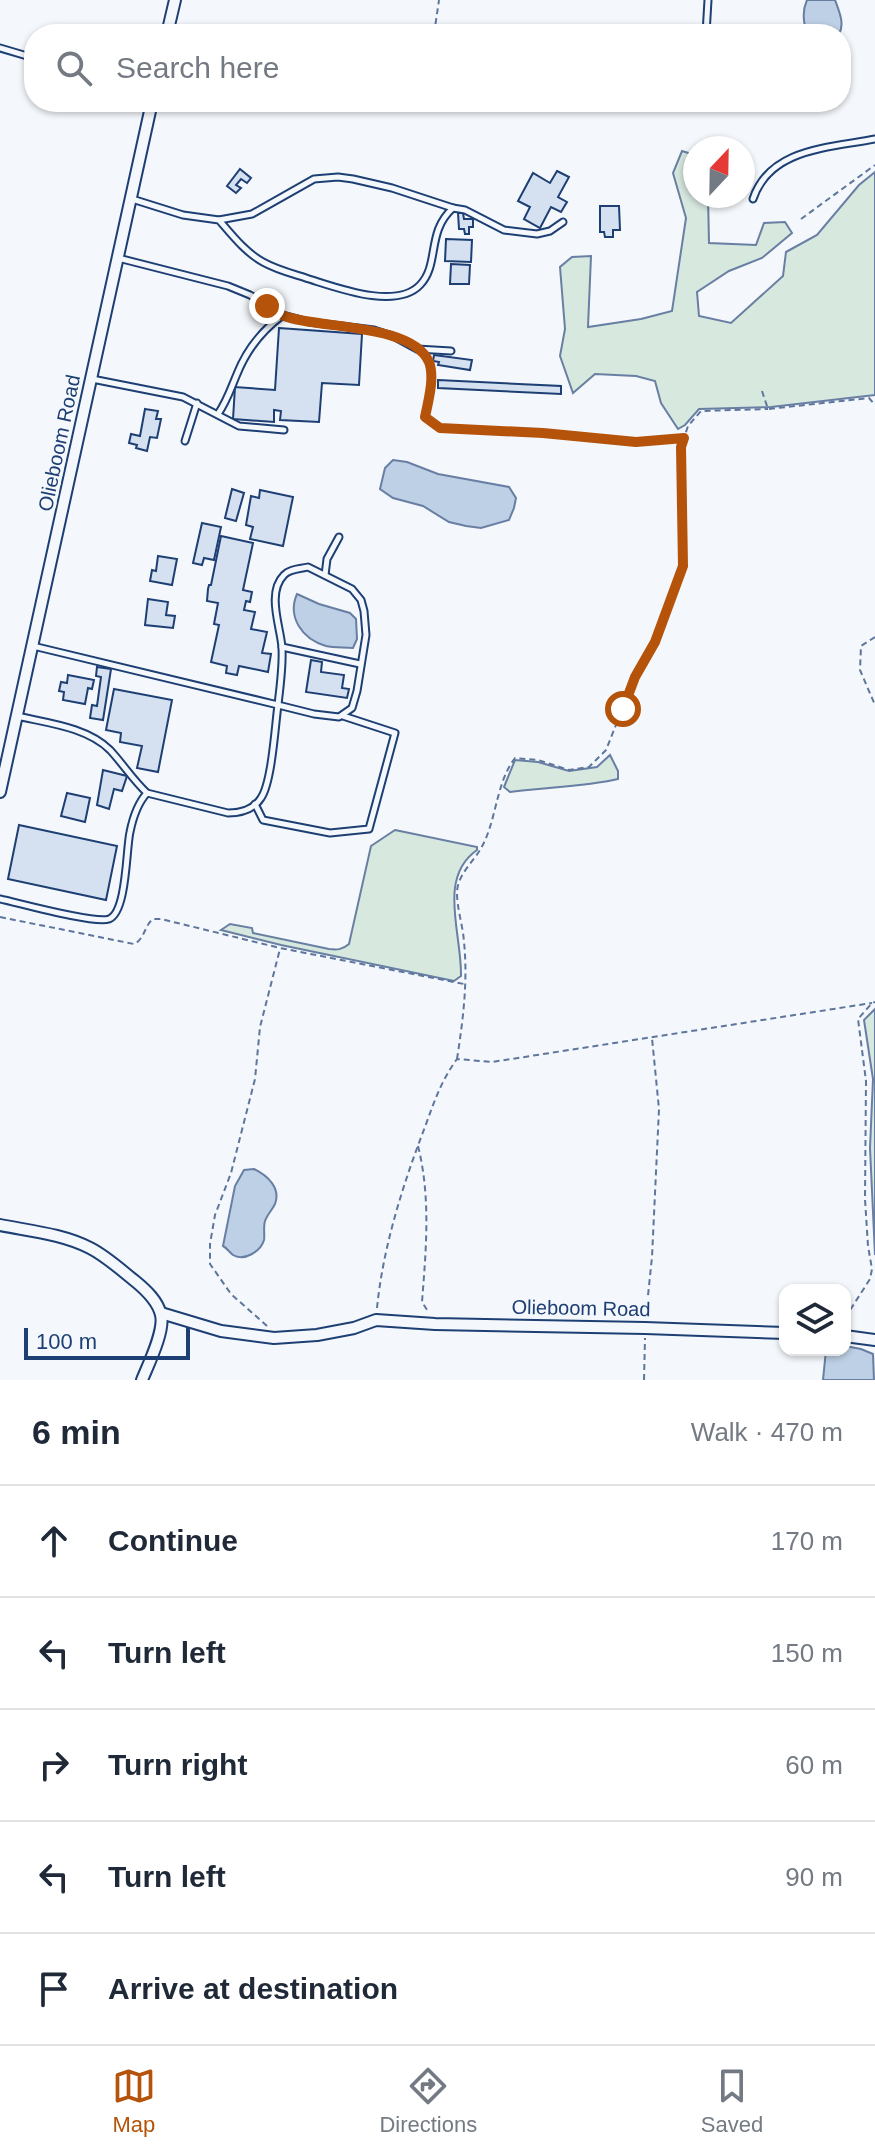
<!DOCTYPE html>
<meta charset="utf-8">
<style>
body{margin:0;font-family:Arial,sans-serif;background:#f6f6f7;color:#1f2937}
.controls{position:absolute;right:24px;bottom:24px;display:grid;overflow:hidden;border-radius:16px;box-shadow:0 2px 6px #0004}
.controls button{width:72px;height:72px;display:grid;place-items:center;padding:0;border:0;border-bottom:2px solid #e0e1e3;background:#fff;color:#1f2937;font:40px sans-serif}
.compass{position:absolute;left:683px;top:136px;width:72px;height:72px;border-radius:50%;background:#fff;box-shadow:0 2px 6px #0004;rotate:22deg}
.scale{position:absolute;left:24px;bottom:20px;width:166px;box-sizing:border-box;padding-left:8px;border:4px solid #1d3f73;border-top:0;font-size:22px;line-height:28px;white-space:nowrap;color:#1d3f73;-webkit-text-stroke:6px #f4f7fb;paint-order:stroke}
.stop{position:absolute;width:24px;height:24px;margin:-18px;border:6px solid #b45309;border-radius:50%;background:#fff}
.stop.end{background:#b45309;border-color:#fff;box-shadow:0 2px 8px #0008}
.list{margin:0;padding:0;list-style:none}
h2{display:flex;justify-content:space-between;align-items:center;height:104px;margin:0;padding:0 32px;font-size:34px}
h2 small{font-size:26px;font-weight:400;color:#747a83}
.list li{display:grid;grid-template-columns:52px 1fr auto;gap:24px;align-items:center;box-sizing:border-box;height:112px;padding:0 32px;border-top:2px solid #e0e1e3}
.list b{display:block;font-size:30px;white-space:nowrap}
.list em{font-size:26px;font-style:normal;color:#747a83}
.icon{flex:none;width:44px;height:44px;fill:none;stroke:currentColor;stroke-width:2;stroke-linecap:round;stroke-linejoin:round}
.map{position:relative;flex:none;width:875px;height:1380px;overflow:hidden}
.search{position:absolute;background:#fff;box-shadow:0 2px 6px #0004;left:24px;right:24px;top:24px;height:88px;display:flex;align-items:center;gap:20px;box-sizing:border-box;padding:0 28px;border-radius:32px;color:#747a83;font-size:30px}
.sheet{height:664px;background:#fff}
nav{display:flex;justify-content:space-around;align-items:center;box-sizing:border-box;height:112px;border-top:2px solid #e0e1e3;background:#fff;font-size:22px;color:#747a83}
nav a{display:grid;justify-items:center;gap:4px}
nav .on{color:#b45309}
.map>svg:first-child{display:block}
.green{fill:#d7e8df;stroke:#687fa3;stroke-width:2}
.water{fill:#bed0e5;stroke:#687fa3;stroke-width:2}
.building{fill:#d5e0f0;stroke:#1d3f73;stroke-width:2}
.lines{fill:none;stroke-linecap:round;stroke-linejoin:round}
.service-casing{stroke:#1d3f73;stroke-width:9}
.minor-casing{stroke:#1d3f73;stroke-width:14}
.path{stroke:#5e769c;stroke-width:2;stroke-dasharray:6 4;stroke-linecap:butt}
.service{stroke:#f4f7fb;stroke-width:5}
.minor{stroke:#f4f7fb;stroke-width:10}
.route{stroke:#b45309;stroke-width:10}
.labels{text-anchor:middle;stroke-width:6;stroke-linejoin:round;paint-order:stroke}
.street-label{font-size:20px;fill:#1d3f73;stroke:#f4f7fb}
</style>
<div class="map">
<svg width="875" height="1380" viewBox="0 0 875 1380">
<rect width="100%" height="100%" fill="#f4f7fb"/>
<g class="green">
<polygon points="682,151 695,155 695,196 708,196 709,243 756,245 764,223 785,222 792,233 762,258 729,271 697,292 699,316 731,323 783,276 786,252 817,235 859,185 875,172 875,395 771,407 699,409 685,425 678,429 661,403 655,381 636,376 595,374 573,393 560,356 565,329 560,267 572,257 591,256 588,327 641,319 672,311 686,218 673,173"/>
<path d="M610,755L618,771V779C583,787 546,787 510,792L504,787L515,760L538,762L569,771L597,767Z"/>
<path d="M395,830L477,847V850C437,878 462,933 461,976L454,981L281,945L221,930L230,924L252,928L253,933L329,949C337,950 342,950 349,944L371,846Z"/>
<polygon points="875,1009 875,1255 870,1148 873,1079 864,1020"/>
</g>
<g class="water">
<path d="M807,0H835C839,11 845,24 839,34H808C803,24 802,11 807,0Z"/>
<polygon points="393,460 407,462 438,474 509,487 516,498 514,508 509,520 481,528 466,526 449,522 423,506 393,498 380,489 385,468"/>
<path d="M297,594L319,604L350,613L356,619L357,639L353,648C345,647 334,648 326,646C302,639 287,617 297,594Z"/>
<path d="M254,1169C268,1176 281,1188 275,1204C272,1210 267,1215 265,1221C263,1227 265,1234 264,1240C261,1251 244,1262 233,1255C229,1252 227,1248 223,1246L235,1186L244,1170Z"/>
<polygon points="845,1346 861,1349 873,1354 874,1380 823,1380 826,1350 845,1350"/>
</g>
<g class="building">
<polygon points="240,169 251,178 247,183 241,179 236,185 241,188 236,193 227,186"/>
<polygon points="557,171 569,177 558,197 567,202 561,212 551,207 540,228 524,219 530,207 518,201 533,173 550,183"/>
<polygon points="600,206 619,206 620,230 613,230 613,237 605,237 604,232 600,232"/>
<polygon points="458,213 463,213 464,219 473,219 473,227 469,227 469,234 465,234 464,229 459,229"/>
<polygon points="446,239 472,240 471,262 445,261"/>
<polygon points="451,264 470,265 469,284 450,284"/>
<polygon points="279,328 362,334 359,385 322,383 319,422 280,420 281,411 274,410 274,422 233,419 235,387 275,390"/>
<polygon points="434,355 472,360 470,370 438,365 439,362 433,361"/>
<polygon points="438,380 561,386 561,394 438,388"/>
<polygon points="145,409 158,411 156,419 161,419 157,438 150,437 147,451 136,448 137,445 129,443 131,434 140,436"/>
<polygon points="232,489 244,493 236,521 225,518"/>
<polygon points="260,490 293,497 283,546 250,539 253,527 246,525 251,496 259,498"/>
<polygon points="202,523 221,527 214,560 204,558 202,565 193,563"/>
<polygon points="221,536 253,543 243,590 252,592 250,602 246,601 244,610 255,612 251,629 267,632 262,653 271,654 268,672 239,666 237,675 226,673 227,666 211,662 219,625 214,624 218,603 207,601 208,589 209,585 211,585"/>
<polygon points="158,556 177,559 172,585 150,581 152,570 156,571"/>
<polygon points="148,599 168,602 166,615 175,616 173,628 145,625"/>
<polygon points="311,660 322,662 321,672 344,675 342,688 349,689 347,698 306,692"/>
<polygon points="97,667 111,669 103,720 90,718 92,705 97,706 101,677 96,676"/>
<polygon points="68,675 94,680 92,689 88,688 85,704 63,700 64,692 59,691 61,682 67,683"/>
<polygon points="114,689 172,700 158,772 137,768 142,746 120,742 121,733 106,730"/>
<polygon points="103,770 127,776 122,791 114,789 109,809 97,805"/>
<polygon points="67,793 90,798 85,822 61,816"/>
<polygon points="19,825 117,846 106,900 8,879"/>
</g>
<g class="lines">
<defs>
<g id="service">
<polyline points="706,34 708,0"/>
<polyline points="0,48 34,58"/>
<path d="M132,199L183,215L219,220C232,235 245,252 263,262C277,270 294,274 309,279C338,288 396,310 420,285C440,264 426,232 453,208"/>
<path d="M753,199C770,148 829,148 875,139"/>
<polyline points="219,220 252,214 314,179 338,177 353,179 392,188 453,208 465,210 504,230 537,234 550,231 563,222"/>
<polyline points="118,258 228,286 250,295 283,315 309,322 374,330 395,337 417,349 451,351"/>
<polyline points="92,379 183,397 239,426 284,430"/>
<path d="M218,414C227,401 231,388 237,374C247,349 261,331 283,315"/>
<polyline points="185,441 197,403"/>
<path d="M308,567L352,589L361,600L364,611L366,635L357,691L352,708L339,717L314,714L278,705C280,686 283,667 282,648C281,628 266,593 284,575C289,569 300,569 308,567Z"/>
<polyline points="325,575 327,559 339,537"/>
<polyline points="282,647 360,664"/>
<path d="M17,716C47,723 87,727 110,750C123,764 133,780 147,793"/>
<polyline points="255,804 263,820 330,833 369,829 395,733 343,716"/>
<path d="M0,899C19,903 94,924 109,919C127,912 126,849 130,832C133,817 137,804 147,793L228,813C241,813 254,809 261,798C272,782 275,726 278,705L33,646"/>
</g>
<g id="minor">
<polyline points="167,34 175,0"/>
<polyline points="0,792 152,102"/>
<path d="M0,1225C30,1231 63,1234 90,1248C106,1256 121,1270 135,1281C146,1290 158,1301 161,1315C165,1331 148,1365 142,1380"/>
<polyline points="161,1313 221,1331 274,1338 317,1335 354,1328 376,1320 435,1324 645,1328 785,1333"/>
<polyline points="845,1336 875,1340"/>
</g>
</defs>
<use href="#service" class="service-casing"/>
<use href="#minor" class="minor-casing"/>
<g class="path">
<polyline points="434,34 439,0"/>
<polyline points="801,219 875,165"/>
<polyline points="426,359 429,362 431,389 425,417 440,428 543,433 636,442 683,438"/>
<polyline points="762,391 768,409 869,398 875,405"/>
<polyline points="875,637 861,646 860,670 875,705"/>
<path d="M0,917L134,944C145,939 144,926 153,919H161L280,948L464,984"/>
<path d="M457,1059C463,1020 468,982 464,942C463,926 457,909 457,893C457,876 472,863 480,850C497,822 495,784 515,758L538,760L569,770L589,767L606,750L635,677L655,642L683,566L681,447L688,426L701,411L768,409"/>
<path d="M418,1146C431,1198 426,1250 422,1302L429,1313"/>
<path d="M377,1308C383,1247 403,1184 425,1127C434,1102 441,1081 457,1059L492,1062L872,1003"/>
<polyline points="646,1315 652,1257 659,1109 652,1038"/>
<polyline points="845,1318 870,1279 872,1269 868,1246 865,1199 866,1081 858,1019 872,1003 875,1002"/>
<polyline points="267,1326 231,1294 210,1264 210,1244 215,1215 231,1173 255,1079 260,1027 280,949"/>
<polyline points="644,1380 645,1338"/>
</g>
<use href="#service" class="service"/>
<use href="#minor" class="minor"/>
</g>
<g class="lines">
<path class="route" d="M267,306C273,309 278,313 284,316C318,329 412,323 429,362C435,377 428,402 425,417L440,428L543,433L636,442L684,438L681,447L683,566L655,642L635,677L623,709"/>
</g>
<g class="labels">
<g class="street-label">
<text transform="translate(59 443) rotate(-78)" y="7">Olieboom Road</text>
<text transform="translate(581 1308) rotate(1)" y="7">Olieboom Road</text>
</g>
</g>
</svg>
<div class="controls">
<button><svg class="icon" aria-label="layers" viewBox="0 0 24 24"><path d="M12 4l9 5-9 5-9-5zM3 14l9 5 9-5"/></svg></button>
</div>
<svg class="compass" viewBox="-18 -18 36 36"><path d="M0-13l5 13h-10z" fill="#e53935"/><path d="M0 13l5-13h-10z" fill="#747a83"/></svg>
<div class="scale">100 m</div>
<div class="stop" style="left:623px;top:709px"></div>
<div class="stop end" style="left:267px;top:306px"></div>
<div class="search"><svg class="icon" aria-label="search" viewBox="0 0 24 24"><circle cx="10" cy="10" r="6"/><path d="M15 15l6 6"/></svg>Search here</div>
</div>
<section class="sheet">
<h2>6 min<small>Walk · 470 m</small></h2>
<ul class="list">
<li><svg class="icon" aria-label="ahead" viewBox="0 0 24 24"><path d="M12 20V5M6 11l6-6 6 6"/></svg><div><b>Continue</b></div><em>170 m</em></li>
<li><svg class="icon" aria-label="left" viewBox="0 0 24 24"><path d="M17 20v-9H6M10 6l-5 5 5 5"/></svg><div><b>Turn left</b></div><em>150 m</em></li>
<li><svg class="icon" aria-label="right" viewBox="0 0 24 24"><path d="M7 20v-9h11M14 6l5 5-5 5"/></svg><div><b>Turn right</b></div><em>60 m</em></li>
<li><svg class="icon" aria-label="left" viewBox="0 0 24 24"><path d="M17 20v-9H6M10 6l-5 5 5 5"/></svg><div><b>Turn left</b></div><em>90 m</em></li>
<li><svg class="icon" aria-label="arrive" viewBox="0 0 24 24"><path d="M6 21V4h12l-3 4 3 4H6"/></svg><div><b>Arrive at destination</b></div></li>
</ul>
</section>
<nav>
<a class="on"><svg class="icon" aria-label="map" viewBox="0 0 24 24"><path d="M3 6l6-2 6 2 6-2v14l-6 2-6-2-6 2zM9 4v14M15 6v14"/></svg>Map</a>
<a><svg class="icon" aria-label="directions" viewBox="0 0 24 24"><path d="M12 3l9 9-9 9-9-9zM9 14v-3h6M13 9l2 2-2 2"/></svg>Directions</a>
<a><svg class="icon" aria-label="saved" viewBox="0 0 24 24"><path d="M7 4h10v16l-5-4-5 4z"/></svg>Saved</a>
</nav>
